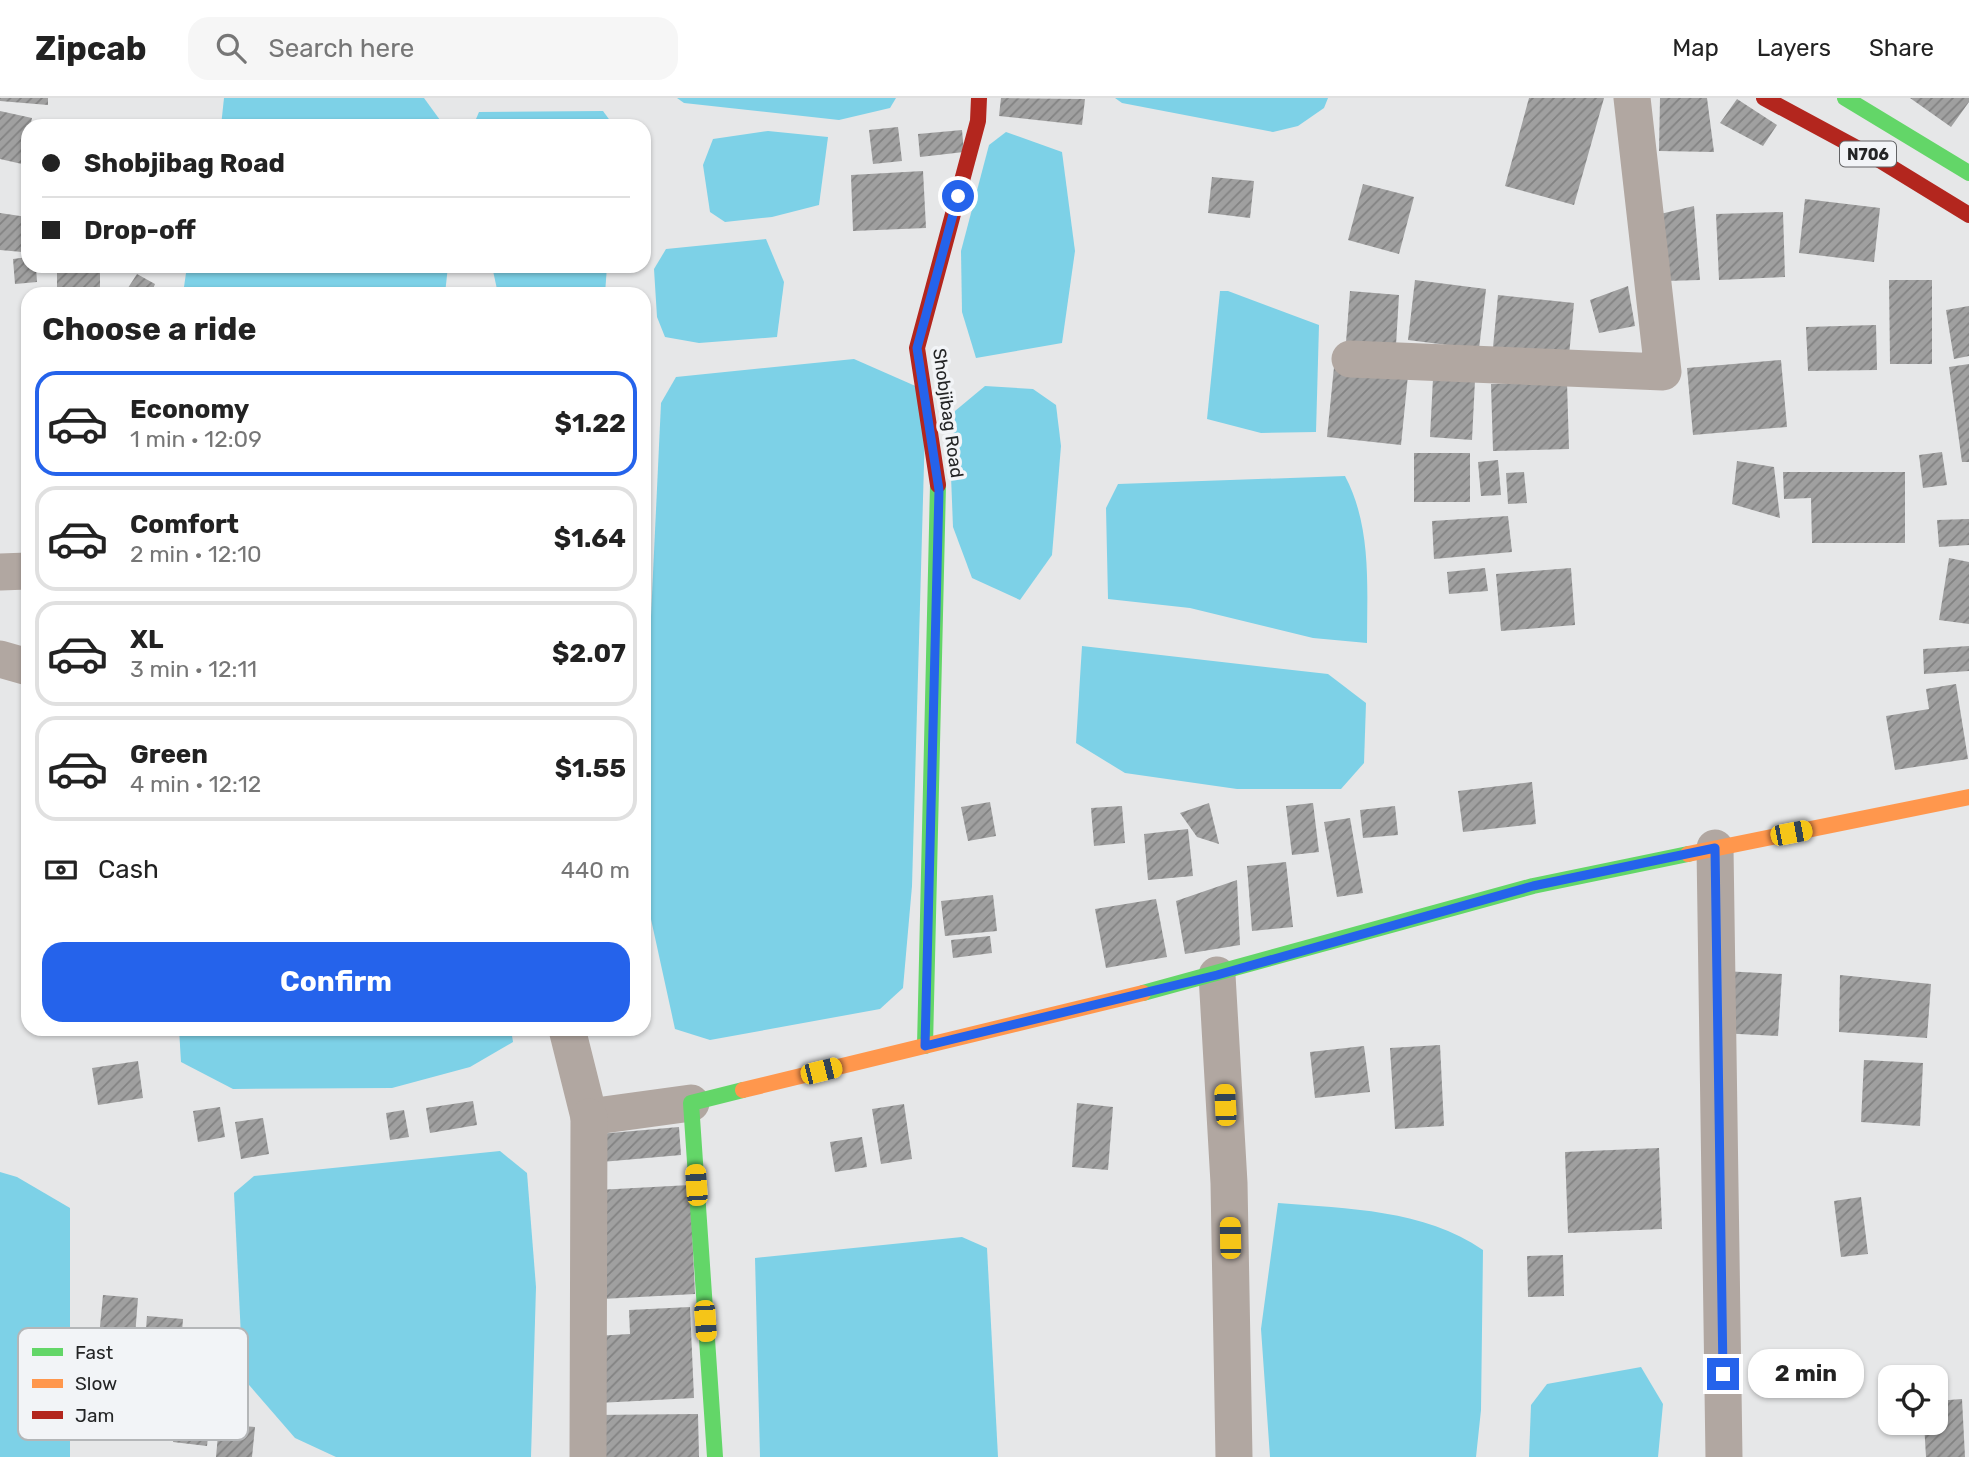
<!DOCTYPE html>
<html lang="en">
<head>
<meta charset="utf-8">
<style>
  body { margin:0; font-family:Rubik,sans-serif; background:#f6f6f6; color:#222; height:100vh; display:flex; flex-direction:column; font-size:26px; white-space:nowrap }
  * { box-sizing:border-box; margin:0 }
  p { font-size:23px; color:#767676 }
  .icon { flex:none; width:38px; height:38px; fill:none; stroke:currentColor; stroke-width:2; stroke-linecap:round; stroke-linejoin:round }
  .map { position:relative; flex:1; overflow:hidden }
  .side { position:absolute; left:21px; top:189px; width:630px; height:749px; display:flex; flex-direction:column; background:#fff; border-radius:21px; box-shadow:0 2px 5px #0004 }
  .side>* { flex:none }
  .top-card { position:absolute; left:21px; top:21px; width:630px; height:154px; border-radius:21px; box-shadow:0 2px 5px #0004; display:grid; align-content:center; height:154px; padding:0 21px; background:#fff }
  .fabs { position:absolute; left:1878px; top:1267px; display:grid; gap:14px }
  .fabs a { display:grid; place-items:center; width:70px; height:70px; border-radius:14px; background:#fff; box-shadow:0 2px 5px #0004; font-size:35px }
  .end { position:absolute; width:32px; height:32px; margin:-16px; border:9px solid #2563eb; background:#fff; box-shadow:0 0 0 4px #fff }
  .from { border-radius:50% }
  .bubble { position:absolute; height:49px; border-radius:21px; background:#fff; box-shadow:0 2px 5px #0004; font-size:23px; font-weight:700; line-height:49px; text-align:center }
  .car { position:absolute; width:21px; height:42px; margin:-21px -10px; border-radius:9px; box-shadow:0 0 5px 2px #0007; background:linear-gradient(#f5c518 24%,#345 0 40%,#f5c518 0 76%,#345 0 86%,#f5c518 0) }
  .top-card b { display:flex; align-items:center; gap:24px; height:66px; font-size:26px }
  .top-card b+b { border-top:2px solid #e0e0e0 }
  .top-card i { width:18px; height:18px; background:#222 }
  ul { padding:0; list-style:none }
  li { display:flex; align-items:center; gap:21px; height:105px; margin:0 14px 10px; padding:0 7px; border:4px solid #e0e0e0; border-radius:21px }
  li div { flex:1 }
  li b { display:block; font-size:26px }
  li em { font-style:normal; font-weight:700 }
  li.on { border-color:#2563eb }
  li>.icon { width:63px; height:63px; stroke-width:1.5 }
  h2 { padding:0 21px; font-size:32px; line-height:84px }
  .pay { display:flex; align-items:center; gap:18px; height:77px; padding:0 21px; font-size:26px }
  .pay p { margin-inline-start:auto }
  .primary-button { display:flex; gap:14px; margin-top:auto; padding:14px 21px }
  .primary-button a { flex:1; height:80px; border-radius:21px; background:#2563eb; color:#fff; font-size:28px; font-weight:700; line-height:80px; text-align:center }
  header { display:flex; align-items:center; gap:42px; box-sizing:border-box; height:98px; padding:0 35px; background:#fff; border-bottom:2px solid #e0e0e0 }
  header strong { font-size:33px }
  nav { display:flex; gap:38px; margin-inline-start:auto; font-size:24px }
  .search { width:490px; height:63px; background:#f6f6f6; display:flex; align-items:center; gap:18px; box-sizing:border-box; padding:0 24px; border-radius:21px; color:#767676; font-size:26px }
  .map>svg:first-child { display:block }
  .water { fill:#7dd1e7 }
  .building { fill:url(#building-hatch) }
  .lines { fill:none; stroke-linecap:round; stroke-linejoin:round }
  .street { stroke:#b1a7a1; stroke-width:37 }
  .fast { stroke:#63d668; stroke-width:16 }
  .slow { stroke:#ff974d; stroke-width:16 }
  .jam { stroke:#b3261e; stroke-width:16 }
  .route { stroke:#2563eb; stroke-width:9 }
  .labels { text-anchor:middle; stroke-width:7; stroke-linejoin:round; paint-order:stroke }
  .shield { fill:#f2f4f7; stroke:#626365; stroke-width:2 }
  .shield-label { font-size:16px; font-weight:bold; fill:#242526 }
  .street-label { font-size:18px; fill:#242526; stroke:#f2f4f7 }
  .key { fill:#f2f4f7; stroke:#b4b6b8; stroke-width:2 }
  .key-label { font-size:19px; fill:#242526 }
</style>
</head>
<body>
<header>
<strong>Zipcab</strong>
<div class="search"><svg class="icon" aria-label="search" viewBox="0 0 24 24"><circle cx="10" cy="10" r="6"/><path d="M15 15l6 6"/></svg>Search here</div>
<nav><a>Map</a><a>Layers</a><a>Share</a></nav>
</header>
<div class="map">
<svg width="1969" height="1359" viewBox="0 0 1969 1359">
  <defs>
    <pattern id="building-hatch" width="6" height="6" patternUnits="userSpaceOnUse" patternTransform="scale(1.75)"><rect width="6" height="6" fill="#a0a0a0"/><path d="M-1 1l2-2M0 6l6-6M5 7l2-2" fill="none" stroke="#828282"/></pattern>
  </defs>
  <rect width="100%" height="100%" fill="#e6e7e8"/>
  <g class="water">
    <polygon points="224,0 424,0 440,22 438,28 221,28"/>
    <polygon points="677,0 896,0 890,10 839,22 684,5"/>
    <polygon points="1115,0 1328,0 1324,10 1298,28 1273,34 1122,5"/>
    <polygon points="603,13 614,28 473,28 479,14"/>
    <polygon points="768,33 828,39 819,107 772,119 725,124 710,114 703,67 713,41"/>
    <polygon points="1006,34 1062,54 1075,153 1062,245 976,260 962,214 961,153 989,47"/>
    <polygon points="766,141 784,184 777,239 699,245 665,239 657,219 654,171 666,151"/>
    <polygon points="187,168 448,168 445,196 183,196"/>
    <polygon points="492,168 607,168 605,196 498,196"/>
    <polygon points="1220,193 1228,193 1319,227 1316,334 1261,335 1207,321"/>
    <polygon points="854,261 920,290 925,331 912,788 903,890 880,911 710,942 675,931 647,803 649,561 661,305 676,279"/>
    <polygon points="985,288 1033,291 1056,307 1061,348 1052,457 1020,502 972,480 953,429 951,378 955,313"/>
    <path d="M1345,378C1372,429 1367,489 1367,545L1313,540L1190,510L1108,501L1106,410L1118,386Z"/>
    <polygon points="1082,548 1328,576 1366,605 1364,665 1341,691 1237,691 1125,675 1076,645"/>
    <polygon points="179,931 511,931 513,944 470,969 392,990 233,991 181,964"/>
    <polygon points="500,1053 527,1075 536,1189 531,1359 336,1359 295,1340 243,1280 234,1095 254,1078"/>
    <polygon points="0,1074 17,1079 70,1110 70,1359 0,1359"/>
    <path d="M1278,1105C1348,1111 1424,1111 1483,1152L1481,1312L1476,1359H1270L1261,1231Z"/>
    <polygon points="962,1139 987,1150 998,1359 760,1359 755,1160"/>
    <polygon points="1641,1269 1663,1306 1658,1359 1529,1359 1531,1307 1547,1286"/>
  </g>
  <g class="building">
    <polygon points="0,0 48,0 48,7 0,3"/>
    <polygon points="1001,0 1085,1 1082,27 999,18"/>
    <polygon points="1529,0 1604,0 1574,107 1505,88"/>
    <polygon points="1660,0 1707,0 1714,54 1659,53"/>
    <polygon points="1910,0 1969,0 1969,4 1951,29"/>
    <polygon points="1737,1 1777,27 1763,48 1720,25"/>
    <polygon points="0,13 32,20 22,66 0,61"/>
    <polygon points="898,29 902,63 873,66 869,32"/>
    <polygon points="962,32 964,54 920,59 918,36"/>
    <polygon points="923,73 926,130 853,133 851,77"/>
    <polygon points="1212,79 1254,83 1250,120 1208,115"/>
    <polygon points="1363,86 1414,99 1399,156 1348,142"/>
    <polygon points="1805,101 1880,110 1874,164 1799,155"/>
    <polygon points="1694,108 1700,182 1665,183 1656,117"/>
    <polygon points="1783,114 1785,179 1719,182 1716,116"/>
    <polygon points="0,115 27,119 22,154 0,152"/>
    <polygon points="28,159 28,168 36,168 37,184 15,186 13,161"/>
    <polygon points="57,168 100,168 100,194 57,193"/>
    <polygon points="137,176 155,186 151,196 124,196"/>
    <polygon points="1415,182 1486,191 1479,251 1408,242"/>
    <polygon points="1889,182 1932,182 1932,266 1890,266"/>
    <polygon points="1628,188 1635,228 1599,235 1590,202"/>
    <polygon points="1350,193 1399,197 1396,247 1346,244"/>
    <polygon points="1498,197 1574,205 1568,268 1492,260"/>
    <polygon points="1969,208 1969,258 1954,261 1946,212"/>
    <polygon points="1876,227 1877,272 1808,273 1806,229"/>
    <polygon points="1781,262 1787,329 1693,337 1687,270"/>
    <polygon points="1969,266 1969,364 1962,364 1949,269"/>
    <polygon points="1334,269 1408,277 1401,347 1327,339"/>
    <polygon points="1433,280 1475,282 1472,342 1430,339"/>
    <polygon points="1567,284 1569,351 1493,353 1491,286"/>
    <polygon points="1942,354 1947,387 1923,390 1919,357"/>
    <rect x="1414" y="355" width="56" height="49"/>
    <polygon points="1498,362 1501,397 1481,398 1478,364"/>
    <polygon points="1737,363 1774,369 1780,420 1732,406"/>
    <polygon points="1524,374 1527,405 1508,406 1506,375"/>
    <polygon points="1783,374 1905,374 1905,445 1812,445 1811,400 1784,401"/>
    <polygon points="1508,418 1512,454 1434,461 1432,423"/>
    <polygon points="1969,421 1969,447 1939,449 1937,422"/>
    <polygon points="1949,460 1969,464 1969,526 1939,522"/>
    <polygon points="1485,470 1488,493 1449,496 1447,474"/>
    <polygon points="1571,470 1575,527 1501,533 1496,476"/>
    <polygon points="1969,548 1969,573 1924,576 1923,551"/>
    <polygon points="1956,586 1968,661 1895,672 1886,618 1929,611 1926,591"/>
    <polygon points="1532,684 1536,726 1463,734 1458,693"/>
    <polygon points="990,704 996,738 968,743 961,709"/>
    <polygon points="1209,705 1219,746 1197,739 1180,715"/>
    <polygon points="1313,705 1319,754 1292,757 1286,708"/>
    <polygon points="1122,708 1125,745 1094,748 1091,710"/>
    <polygon points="1395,708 1398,737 1363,740 1360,712"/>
    <polygon points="1350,720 1363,795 1337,799 1324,724"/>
    <polygon points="1188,731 1193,778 1148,782 1144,736"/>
    <polygon points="1286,764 1293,829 1252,833 1247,768"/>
    <polygon points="1237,782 1240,847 1185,856 1176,803"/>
    <polygon points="993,797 997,833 945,838 941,803"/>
    <polygon points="1156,801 1167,859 1106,870 1095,811"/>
    <polygon points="990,838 992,855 953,860 951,842"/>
    <polygon points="1723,873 1782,876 1778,938 1719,935"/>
    <polygon points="1840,877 1931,886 1927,940 1839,934"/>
    <polygon points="1440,947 1444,1028 1395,1031 1390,950"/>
    <polygon points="1364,948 1370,994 1315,1000 1310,954"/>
    <polygon points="1864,962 1923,965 1920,1028 1861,1024"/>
    <polygon points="138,963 143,1000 98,1007 92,970"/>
    <polygon points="473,1003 477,1027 430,1035 426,1010"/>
    <polygon points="1077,1005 1113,1009 1108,1072 1072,1069"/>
    <polygon points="904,1006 912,1061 881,1066 872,1011"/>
    <polygon points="220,1009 225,1039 198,1044 193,1013"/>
    <polygon points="404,1012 409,1039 390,1042 386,1015"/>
    <polygon points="263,1020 269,1056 241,1061 235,1024"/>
    <polygon points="679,1029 681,1057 590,1065 587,1037"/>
    <polygon points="862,1039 867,1069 835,1074 830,1044"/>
    <polygon points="1659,1050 1662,1131 1568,1135 1565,1054"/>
    <polygon points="690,1087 695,1196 584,1202 579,1093"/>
    <polygon points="1861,1099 1868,1156 1841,1159 1834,1103"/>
    <polygon points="1563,1157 1564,1198 1528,1199 1527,1158"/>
    <polygon points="103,1197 138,1200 133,1263 97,1260"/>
    <polygon points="690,1209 694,1300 598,1305 595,1238 630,1236 629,1212"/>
    <polygon points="147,1218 183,1221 178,1284 142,1281"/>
    <polygon points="1962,1301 1965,1359 1926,1359 1924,1325 1936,1325 1936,1303"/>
    <polygon points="177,1309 211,1313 207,1348 173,1344"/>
    <polygon points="698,1316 699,1359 592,1359 592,1317"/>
    <polygon points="219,1326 255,1329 252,1359 216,1359"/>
  </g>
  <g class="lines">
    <g class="street">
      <polyline points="1350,261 1663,274 1632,0"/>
      <polyline points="0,474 28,473"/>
      <polyline points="0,561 28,569"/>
      <polyline points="1715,750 1724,1359"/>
      <polyline points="1217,877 1229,1085 1234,1359"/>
      <polyline points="567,931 589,1019 691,1005"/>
      <polyline points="588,1359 589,1019"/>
    </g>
    <g class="fast">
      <polyline points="1845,0 1969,75"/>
      <polyline points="1143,895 1533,788 1688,756"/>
      <polyline points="925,948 938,387"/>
      <polyline points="715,1359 691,1005 743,992"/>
    </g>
    <g class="slow">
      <polyline points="1688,756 1969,699"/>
      <polyline points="743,992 1143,895"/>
    </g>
    <g class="jam">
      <polyline points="1764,0 1881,63 1969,117"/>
      <polyline points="938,387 917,250 978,23 979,0"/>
    </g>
  </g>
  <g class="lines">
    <polyline class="route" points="958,98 917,250 939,392 925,948 1217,877 1533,788 1715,750 1723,1276"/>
  </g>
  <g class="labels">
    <rect class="shield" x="1840" y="43.5" width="56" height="25" rx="5"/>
    <g class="shield-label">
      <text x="1868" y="62">N706</text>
    </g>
    <g class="street-label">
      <text transform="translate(948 315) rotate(82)" y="6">Shobjibag Road</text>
    </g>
  </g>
  <rect x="18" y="1230" width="230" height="112" rx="10" class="key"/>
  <rect x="32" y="1250" width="31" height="8" fill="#63d668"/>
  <rect x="32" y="1281" width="31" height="9" fill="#ff974d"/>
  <rect x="32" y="1313" width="31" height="8" fill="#b3261e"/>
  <g class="key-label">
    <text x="75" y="1261">Fast</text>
    <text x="75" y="1292">Slow</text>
    <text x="75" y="1324">Jam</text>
  </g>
</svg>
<div class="fabs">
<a><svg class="icon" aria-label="locate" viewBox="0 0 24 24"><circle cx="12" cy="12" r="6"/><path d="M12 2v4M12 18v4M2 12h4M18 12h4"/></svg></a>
</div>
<i class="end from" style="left:958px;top:98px"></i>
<i class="end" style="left:1723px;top:1276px"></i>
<div class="bubble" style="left:1748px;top:1251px;width:116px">2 min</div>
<i class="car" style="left:1791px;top:735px;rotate:79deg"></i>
<i class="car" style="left:821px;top:973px;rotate:76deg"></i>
<i class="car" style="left:1225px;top:1007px;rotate:357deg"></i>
<i class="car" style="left:696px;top:1087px;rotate:356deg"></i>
<i class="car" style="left:1230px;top:1140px;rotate:359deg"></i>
<i class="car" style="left:705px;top:1223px;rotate:176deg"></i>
<div class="top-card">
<b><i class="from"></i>Shobjibag Road</b>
<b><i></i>Drop-off</b>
</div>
<section class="side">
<h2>Choose a ride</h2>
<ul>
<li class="on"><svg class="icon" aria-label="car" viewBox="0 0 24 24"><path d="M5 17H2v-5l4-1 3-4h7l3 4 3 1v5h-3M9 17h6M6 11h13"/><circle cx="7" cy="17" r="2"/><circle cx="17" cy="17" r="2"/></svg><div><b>Economy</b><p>1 min · 12:09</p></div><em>$1.22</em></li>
<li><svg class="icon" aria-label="car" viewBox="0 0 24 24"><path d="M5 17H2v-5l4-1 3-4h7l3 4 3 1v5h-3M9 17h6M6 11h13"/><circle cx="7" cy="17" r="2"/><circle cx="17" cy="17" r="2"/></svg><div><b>Comfort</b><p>2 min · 12:10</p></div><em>$1.64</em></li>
<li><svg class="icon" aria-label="car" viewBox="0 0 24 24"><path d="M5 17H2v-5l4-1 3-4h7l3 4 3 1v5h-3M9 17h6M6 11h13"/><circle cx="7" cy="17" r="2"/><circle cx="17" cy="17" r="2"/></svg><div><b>XL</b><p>3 min · 12:11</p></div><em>$2.07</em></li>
<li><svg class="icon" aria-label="car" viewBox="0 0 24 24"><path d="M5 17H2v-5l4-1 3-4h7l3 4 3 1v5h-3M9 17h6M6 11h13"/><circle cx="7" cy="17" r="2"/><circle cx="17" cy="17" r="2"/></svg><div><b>Green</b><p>4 min · 12:12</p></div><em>$1.55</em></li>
</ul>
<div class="pay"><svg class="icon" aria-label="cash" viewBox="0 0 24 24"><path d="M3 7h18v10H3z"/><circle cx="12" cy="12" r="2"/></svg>Cash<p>440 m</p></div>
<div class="primary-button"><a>Confirm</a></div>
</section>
</div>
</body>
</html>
